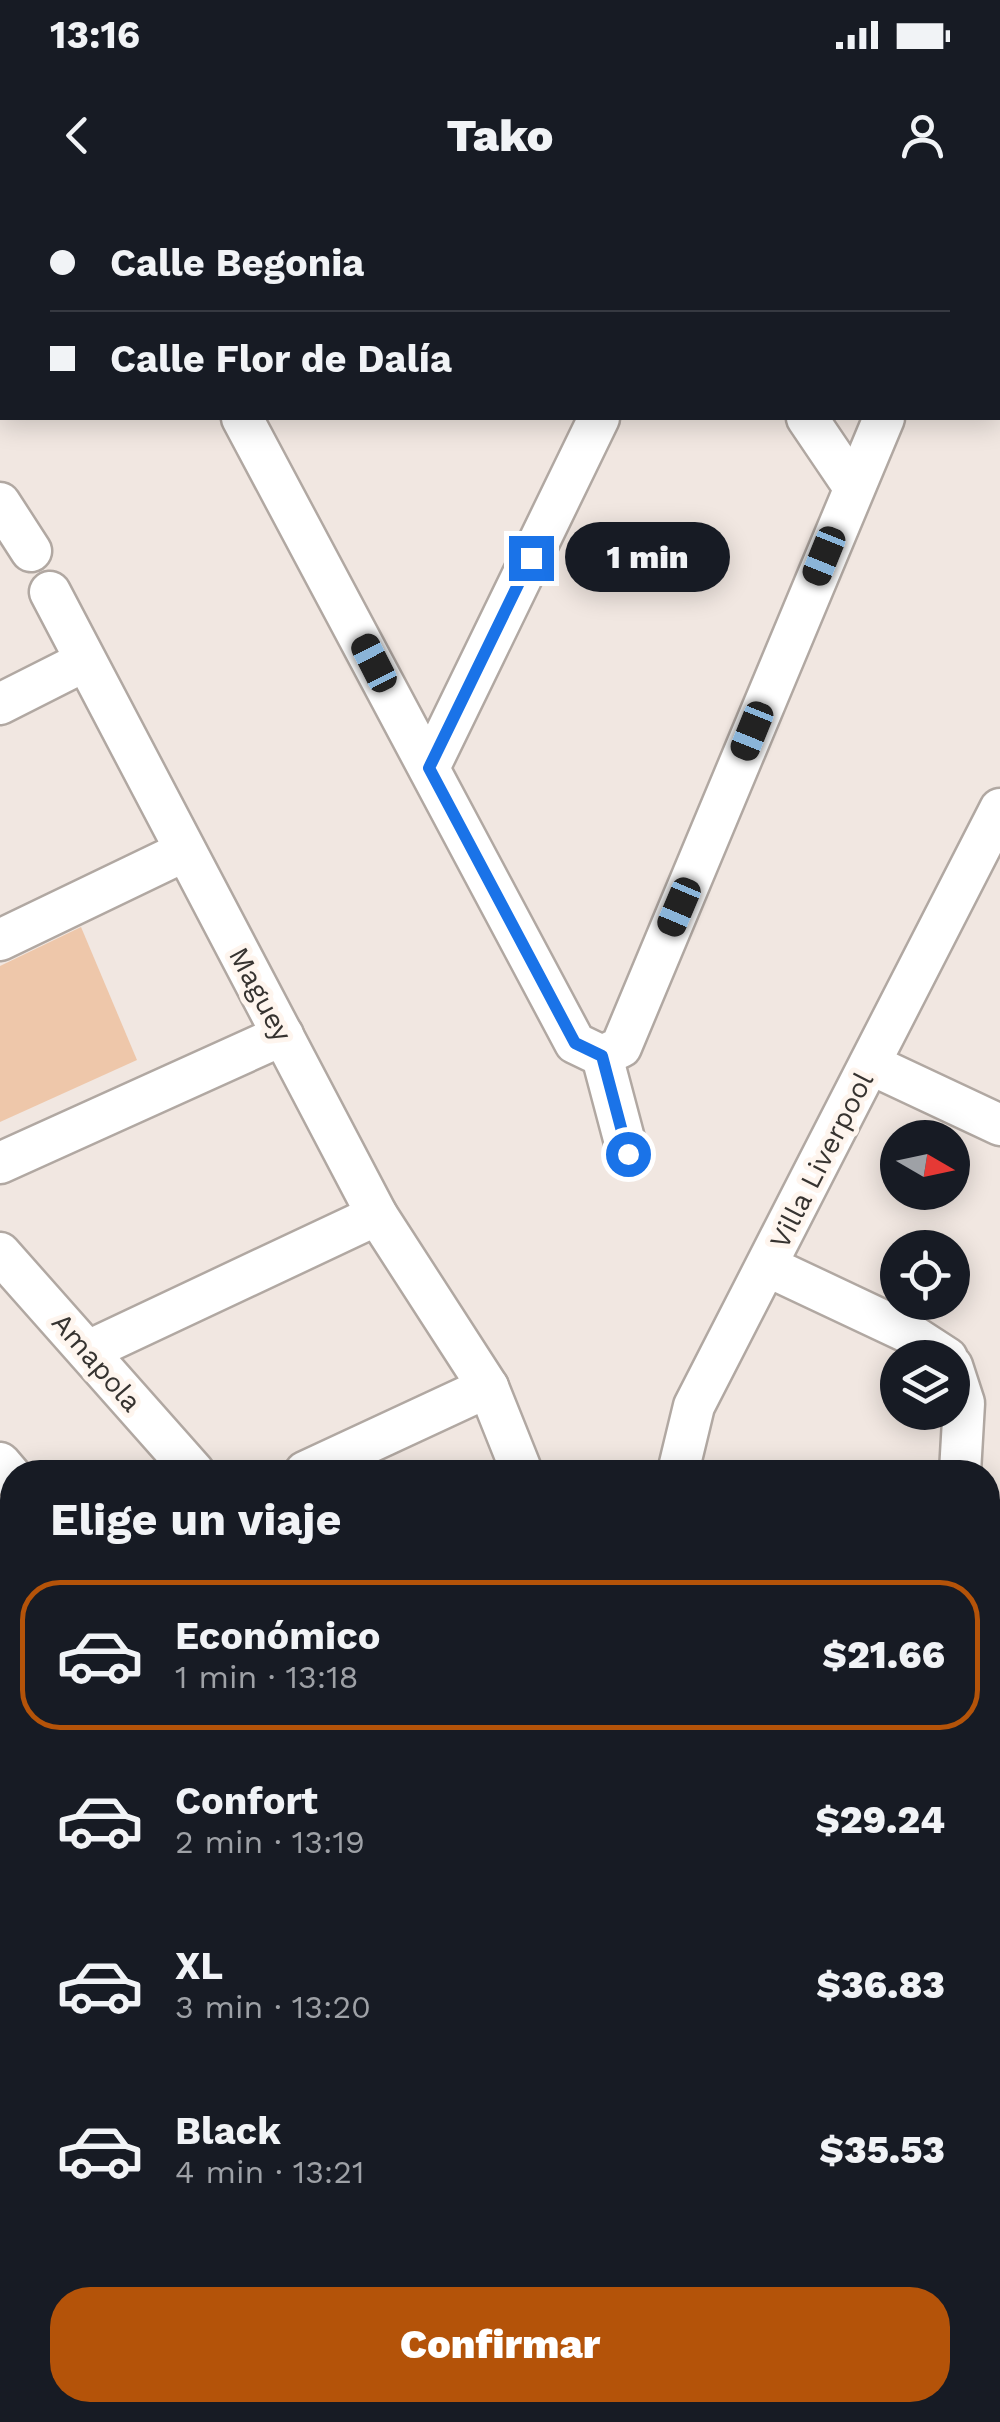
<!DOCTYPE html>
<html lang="es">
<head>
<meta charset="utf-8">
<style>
  body { margin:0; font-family:"Work Sans",sans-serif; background:#242831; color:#f1f3f6; height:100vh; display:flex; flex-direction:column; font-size:38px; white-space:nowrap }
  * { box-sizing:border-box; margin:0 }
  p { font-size:32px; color:#9ea1a6 }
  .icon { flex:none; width:55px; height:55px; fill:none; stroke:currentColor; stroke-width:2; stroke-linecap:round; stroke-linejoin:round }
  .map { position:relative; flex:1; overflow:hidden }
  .drawer { position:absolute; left:0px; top:1260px; width:1000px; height:962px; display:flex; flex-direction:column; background:#171b24; border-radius:40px 40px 0 0; box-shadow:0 5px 25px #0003 }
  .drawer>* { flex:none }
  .banner { position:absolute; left:0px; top:0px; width:1000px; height:220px; box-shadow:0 5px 25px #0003; display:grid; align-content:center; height:220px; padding:0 50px; background:#171b24 }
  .needle { width:65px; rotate:99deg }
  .tools { position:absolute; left:880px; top:920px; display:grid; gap:20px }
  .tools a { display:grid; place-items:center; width:90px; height:90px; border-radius:50%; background:#171b24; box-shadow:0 5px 25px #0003; font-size:50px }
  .end { position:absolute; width:45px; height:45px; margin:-22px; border:12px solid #1a73e8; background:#fff; box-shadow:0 0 0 5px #fff }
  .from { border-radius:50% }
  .bubble { position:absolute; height:70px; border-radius:35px; background:#171b24; box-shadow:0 5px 25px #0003; font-size:32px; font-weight:800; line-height:70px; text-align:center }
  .car { position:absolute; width:30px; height:60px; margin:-30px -15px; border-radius:12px; box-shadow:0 0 8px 2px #0007; background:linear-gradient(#222 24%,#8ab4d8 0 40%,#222 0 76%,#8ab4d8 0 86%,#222 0) }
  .banner b { display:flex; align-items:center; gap:35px; height:95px; font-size:38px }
  .banner b+b { border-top:2px solid #363941 }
  .banner i { width:25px; height:25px; background:#f1f3f6 }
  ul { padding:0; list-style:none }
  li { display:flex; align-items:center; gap:30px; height:150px; margin:0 20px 15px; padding:0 30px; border:5px solid transparent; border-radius:40px }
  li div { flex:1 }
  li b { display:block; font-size:38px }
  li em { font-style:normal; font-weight:800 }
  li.current { border-color:#b45309 }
  li>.icon { width:90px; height:90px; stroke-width:1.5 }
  h2 { padding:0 50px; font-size:45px; line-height:120px }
  .primary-button { display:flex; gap:20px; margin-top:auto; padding:20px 50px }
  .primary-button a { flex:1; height:115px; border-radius:40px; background:#b45309; color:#fff; font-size:40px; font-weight:800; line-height:115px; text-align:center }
  .status { display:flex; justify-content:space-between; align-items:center; height:70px; padding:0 50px; background:#171b24; direction:ltr }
  .status svg { height:28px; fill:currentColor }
  header { display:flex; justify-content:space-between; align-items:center; height:130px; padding:0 50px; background:#171b24; font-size:45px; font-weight:800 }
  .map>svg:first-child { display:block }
  .green { fill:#eec7aa }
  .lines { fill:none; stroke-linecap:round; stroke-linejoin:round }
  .minor-casing { stroke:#b1a8a2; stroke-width:45 }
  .minor { stroke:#fff; stroke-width:40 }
  .route { stroke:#1a73e8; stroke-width:12 }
  .labels { text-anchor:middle; stroke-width:10; stroke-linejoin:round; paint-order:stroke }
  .street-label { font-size:28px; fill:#363330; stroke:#fef5ee }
</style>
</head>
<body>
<div class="status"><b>13:16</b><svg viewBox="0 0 49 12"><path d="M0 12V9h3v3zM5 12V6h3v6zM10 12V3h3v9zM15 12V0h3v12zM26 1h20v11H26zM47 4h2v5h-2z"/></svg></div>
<header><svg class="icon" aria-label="back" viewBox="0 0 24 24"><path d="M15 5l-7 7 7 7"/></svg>Tako<svg class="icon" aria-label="person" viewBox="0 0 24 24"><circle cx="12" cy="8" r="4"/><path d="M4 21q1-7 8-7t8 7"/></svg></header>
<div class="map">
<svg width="1000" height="2222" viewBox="0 0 1000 2222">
  <rect width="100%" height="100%" fill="#f1e7e1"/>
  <g class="green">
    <polygon points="81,727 137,860 0,922 0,766"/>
    <polygon points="12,1535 12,2210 709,2210 714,2222 0,2222 0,1542"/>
  </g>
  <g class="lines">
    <g class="minor-casing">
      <g id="minor">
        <polyline points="105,0 107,2"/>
        <polyline points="364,0 366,2"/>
        <polyline points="660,0 662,2"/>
        <polyline points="980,0 981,2"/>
        <polyline points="998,29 1000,33"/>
        <polyline points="242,218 575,843 602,856 628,954"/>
        <polyline points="807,218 853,286"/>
        <polyline points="0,303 31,351"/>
        <polyline points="50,392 377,1015 488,1187 522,1272"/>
        <polyline points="0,504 85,461"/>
        <polyline points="429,568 599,218"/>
        <polyline points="0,740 185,651"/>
        <polyline points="602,856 621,847 884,218"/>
        <polyline points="870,864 1000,925"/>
        <polyline points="0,963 283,835"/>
        <polyline points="0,1053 194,1272"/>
        <polyline points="767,1066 907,1132 947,1158"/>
        <polyline points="88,1151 377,1015"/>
        <polyline points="952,1166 964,1203 960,1272"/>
        <polyline points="0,1263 12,1277"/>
        <polyline points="305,1272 488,1187"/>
        <polyline points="678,1272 694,1206 1000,609"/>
        <polyline points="988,1393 1000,1389"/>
        <polyline points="0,1417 12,1406"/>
        <polyline points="988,1649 1000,1645"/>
        <polyline points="988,1767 1000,1760"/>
        <polyline points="988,2066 1000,2058"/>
        <polyline points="988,2125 1000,2141"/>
        <polyline points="873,2210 884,2222"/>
      </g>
    </g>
    <use href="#minor" class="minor"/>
  </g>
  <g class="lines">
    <polyline class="route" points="531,358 429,568 575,843 602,856 628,954"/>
  </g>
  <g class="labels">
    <g class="street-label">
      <text transform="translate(261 794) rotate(62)" y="10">Maguey</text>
      <text transform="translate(821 960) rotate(-63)" y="10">Villa Liverpool</text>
      <text transform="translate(97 1162) rotate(49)" y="10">Amapola</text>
    </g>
  </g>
</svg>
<div class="tools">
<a><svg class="needle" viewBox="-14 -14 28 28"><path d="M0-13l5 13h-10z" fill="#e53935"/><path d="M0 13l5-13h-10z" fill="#9ea1a6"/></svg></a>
<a><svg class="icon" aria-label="locate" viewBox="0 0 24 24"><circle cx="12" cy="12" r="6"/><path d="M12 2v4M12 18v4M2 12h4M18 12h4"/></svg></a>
<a><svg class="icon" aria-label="layers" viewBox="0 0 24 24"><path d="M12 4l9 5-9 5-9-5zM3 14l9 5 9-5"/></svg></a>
</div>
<i class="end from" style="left:628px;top:954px"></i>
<i class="end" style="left:531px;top:358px"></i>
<div class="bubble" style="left:565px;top:322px;width:165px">1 min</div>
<i class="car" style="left:824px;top:356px;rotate:202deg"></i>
<i class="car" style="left:374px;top:463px;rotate:333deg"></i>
<i class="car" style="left:752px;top:531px;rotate:202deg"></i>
<i class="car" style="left:679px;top:707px;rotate:203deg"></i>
<div class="banner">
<b><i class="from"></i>Calle Begonia</b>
<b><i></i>Calle Flor de Dalía</b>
</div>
<section class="drawer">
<h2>Elige un viaje</h2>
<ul>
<li class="current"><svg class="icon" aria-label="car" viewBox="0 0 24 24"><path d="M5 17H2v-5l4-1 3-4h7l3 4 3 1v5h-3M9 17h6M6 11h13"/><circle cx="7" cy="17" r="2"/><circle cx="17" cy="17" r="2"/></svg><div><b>Económico</b><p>1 min · 13:18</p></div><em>$21.66</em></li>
<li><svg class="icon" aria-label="car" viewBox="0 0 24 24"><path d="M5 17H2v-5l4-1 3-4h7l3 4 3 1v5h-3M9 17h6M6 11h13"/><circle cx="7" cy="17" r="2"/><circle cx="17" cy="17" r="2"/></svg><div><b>Confort</b><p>2 min · 13:19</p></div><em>$29.24</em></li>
<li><svg class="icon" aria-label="car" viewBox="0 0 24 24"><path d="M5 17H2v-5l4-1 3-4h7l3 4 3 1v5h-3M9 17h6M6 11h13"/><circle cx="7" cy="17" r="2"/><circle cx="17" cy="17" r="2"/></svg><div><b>XL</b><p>3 min · 13:20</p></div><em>$36.83</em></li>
<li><svg class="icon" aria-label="car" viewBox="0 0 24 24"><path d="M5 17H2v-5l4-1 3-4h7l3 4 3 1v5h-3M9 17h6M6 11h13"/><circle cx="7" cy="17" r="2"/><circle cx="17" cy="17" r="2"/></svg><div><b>Black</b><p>4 min · 13:21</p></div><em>$35.53</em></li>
</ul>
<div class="primary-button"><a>Confirmar</a></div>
</section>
</div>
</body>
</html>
